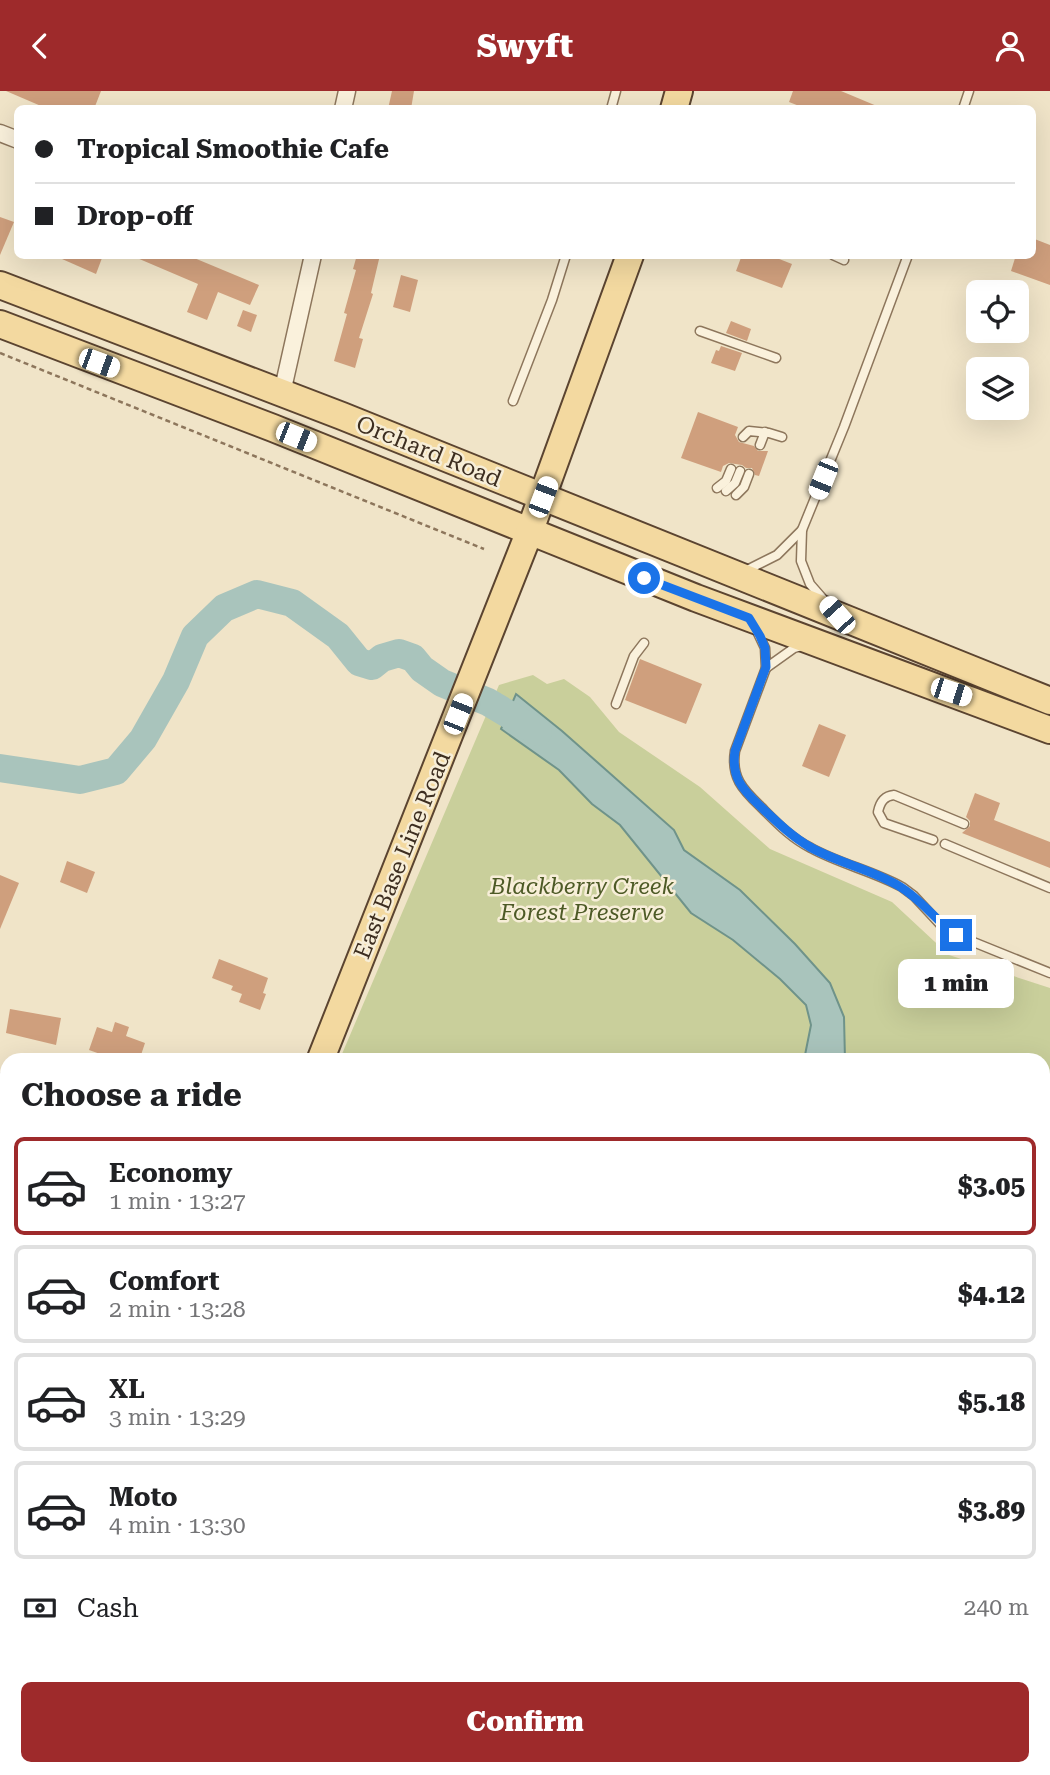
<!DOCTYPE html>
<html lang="en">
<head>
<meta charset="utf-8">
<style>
  body { margin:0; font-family:"Roboto Serif",serif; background:#f2f2f2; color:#202124; height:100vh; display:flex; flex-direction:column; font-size:26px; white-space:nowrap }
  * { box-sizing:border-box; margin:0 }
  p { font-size:23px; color:#757577 }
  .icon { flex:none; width:38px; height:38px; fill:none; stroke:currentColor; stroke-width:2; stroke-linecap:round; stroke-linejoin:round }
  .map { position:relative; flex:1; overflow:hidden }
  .side { position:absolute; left:0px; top:962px; width:1050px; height:723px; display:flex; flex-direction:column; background:#fff; border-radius:21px 21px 0 0; box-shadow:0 7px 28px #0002 }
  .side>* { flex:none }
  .banner { position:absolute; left:14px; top:14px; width:1022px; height:154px; border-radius:10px; box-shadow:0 7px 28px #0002; display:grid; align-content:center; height:154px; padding:0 21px; background:#fff }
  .tools { position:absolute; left:966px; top:189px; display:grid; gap:14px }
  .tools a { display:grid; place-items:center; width:63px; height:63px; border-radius:10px; background:#fff; box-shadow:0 7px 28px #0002; font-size:35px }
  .end { position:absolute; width:32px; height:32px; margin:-16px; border:9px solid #1a73e8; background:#fff; box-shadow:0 0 0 4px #fff }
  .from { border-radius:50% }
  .bubble { position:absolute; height:49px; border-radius:10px; background:#fff; box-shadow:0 7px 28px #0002; font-size:23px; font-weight:800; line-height:49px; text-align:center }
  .car { position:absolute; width:21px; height:42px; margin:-21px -10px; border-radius:9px; box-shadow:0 0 5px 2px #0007; background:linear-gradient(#fff 24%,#345 0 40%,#fff 0 76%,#345 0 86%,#fff 0) }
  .banner b { display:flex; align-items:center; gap:24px; height:66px; font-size:26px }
  .banner b+b { border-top:2px solid #e0e0e0 }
  .banner i { width:18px; height:18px; background:#202124 }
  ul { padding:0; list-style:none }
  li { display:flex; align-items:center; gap:21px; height:98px; margin:0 14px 10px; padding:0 7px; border:4px solid #e0e0e0; border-radius:10px }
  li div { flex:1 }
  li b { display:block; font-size:26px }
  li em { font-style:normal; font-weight:800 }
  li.selected { border-color:#9e2a2b }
  li>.icon { width:63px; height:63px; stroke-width:1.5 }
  h2 { padding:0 21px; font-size:32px; line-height:84px }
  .pay { display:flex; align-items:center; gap:18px; height:77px; padding:0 21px; font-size:26px }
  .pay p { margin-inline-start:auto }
  .button { display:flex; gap:14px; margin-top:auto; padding:14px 21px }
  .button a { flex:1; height:80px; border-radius:10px; background:#9e2a2b; color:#fff; font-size:28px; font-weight:800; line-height:80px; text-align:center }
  header { display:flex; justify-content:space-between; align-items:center; height:91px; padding:0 21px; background:#9e2a2b; color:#fff; font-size:32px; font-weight:800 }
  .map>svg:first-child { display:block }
  .farmland { fill:#e6deb5 }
  .green { fill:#c9cf9b }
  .water { fill:#a9c4bc; stroke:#6f938a; stroke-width:2 }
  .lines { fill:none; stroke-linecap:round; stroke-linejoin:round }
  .river { stroke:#a9c4bc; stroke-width:28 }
  .building { fill:#cf9f7d }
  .service-casing { stroke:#8d765c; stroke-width:11 }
  .minor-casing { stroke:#8d765c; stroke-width:19 }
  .primary-casing { stroke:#5b4430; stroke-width:30 }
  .path { stroke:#8d765c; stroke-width:2.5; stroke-dasharray:5 3.5; stroke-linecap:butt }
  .service { stroke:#faf1dc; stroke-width:8 }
  .minor { stroke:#faf1dc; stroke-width:16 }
  .primary { stroke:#f3d9a0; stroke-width:26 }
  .route { stroke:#1a73e8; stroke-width:9 }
  .labels { text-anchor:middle; stroke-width:5; stroke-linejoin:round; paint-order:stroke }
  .street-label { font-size:23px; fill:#3d2e20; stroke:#f7eed8 }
  .park-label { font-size:23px; font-style:italic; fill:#4d5a26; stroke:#f7eed8 }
</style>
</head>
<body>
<header><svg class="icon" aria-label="back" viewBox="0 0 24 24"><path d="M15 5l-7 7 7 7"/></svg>Swyft<svg class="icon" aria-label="person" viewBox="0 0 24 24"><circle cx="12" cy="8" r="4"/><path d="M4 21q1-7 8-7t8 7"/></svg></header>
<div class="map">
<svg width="1050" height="1684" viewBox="0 0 1050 1684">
  <rect width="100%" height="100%" fill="#f0e4c8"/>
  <polygon class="farmland" points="0,1453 7,1455 7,1604 0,1623"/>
  <polygon class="green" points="533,584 547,593 564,588 590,606 619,641 700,696 770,758 892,811 949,864 1050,897 1050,1684 596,1684 598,1678 1043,1678 1043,970 339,970 499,594"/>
  <g class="water">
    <polygon points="516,603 562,640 674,739 684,759 740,799 795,853 830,892 844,926 845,969 804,969 811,934 806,914 780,888 733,849 691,822 620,734 592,713 559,679 501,638"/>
    <polygon points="835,1678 897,1678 926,1684 955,1678 1038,1678 1040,1684 836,1684"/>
  </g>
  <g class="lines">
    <polyline class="river" points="0,677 80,689 116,680 143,648 176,590 195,545 224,517 257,503 292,512 338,545 359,571 372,575 382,567 399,562 413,567 422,578 442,592 488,611 538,641"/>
  </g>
  <g class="building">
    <polygon points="6,0 101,0 94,18 48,18"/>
    <polygon points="392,0 414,0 411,18 388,18"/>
    <polygon points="793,0 841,0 884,18 807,18 789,11"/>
    <polygon points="0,126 14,131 0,164"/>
    <polygon points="1032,147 1050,154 1050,194 1011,180 1016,164 1032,164"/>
    <polygon points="53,164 95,164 102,167 96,183"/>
    <polygon points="130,164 187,164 259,194 250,214 218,201 207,229 187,221 198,193"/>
    <polygon points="357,164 380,164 371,202 373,203 359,247 363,248 355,277 334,270 347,223 344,222 356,179 353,178"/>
    <polygon points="742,164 769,164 792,173 782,197 736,180"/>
    <polygon points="401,184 418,189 410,221 393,216"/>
    <polygon points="243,219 257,224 251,241 237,235"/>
    <polygon points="731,230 751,238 747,250 726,242"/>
    <polygon points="721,255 742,262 735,280 711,272 716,259 719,260"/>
    <polygon points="698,321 738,336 735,344 739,351 754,355 758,360 768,360 759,385 755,384 752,377 746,377 742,374 729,372 723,375 721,381 681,367"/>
    <polygon points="640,568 702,593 686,633 625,609"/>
    <polygon points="819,633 846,644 829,686 802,675"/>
    <polygon points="975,702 1000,712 994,729 1050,751 1050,777 962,742 970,735 970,730 966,726"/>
    <polygon points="67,770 95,781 87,802 60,791"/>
    <polygon points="0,784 19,792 0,838"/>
    <polygon points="219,868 268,887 263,902 266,903 260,919 239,911 242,903 231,899 233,895 212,887"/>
    <polygon points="10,918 61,927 56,954 6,942"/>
    <polygon points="115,931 129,936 126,945 145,952 139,970 120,970 89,959 97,936 112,941"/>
  </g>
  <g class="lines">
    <g class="service-casing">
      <g id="service">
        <polyline points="611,18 616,0"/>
        <polyline points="963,18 969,0"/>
        <polyline points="833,164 844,169"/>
        <polyline points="700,240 776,267"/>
        <polyline points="513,310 552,209 566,164"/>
        <polyline points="743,346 749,340 769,342 782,346"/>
        <polyline points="760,354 765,341"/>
        <polyline points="717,397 726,390 731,378"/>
        <polyline points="726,400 735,392 740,380"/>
        <polyline points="736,404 744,396 749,383"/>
        <polyline points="745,480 777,464 802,439"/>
        <polyline points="824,509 810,493 801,470 802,439 844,336 908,164"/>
        <path d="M755,536L765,557L766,577L735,660C731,686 742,698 761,716C776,731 791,747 811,757C840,773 873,780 902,796L914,805L940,833L956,844L1050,882"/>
        <polyline points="766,577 794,557 802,555"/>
        <polyline points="616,613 634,565 644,552"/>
        <path d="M933,749L884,732L878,721C880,711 884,705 894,704L964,733"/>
        <polyline points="945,753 1050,797"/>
      </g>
    </g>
    <g class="minor-casing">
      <g id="minor">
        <polyline points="343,18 347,0"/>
        <polyline points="0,42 18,49"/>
        <polyline points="282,302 313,164"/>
        <polyline points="0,991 7,992"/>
        <polyline points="240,1684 242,1678"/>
        <polyline points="473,1684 475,1678"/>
      </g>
    </g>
    <g class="primary-casing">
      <g id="primary">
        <polyline points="674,18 679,0"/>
        <polyline points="0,194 342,325 1050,610"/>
        <polyline points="0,233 273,337 696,507 1050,639"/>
        <polyline points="320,970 529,442 630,164"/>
        <polyline points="44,1684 47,1678"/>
      </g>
    </g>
    <g class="path">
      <polyline points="0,262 484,458"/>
      <polyline points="1043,1338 1050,1337"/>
      <polyline points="703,1678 704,1684"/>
      <polyline points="282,1684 284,1678"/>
      <polyline points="433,1684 435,1678"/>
    </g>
    <use href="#service" class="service"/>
    <use href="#minor" class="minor"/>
    <use href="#primary" class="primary"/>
  </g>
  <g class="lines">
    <path class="route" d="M644,487L749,527L760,545L765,557L766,576L735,660C731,686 742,698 760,715C776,730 791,745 810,756C838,772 871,778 899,795C921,808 936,830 956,844"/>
  </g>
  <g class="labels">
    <g class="street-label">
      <text transform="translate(429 360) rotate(22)" y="8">Orchard Road</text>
      <text transform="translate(402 764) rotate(-68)" y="8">East Base Line Road</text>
    </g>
    <g class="park-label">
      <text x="582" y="803">Blackberry Creek<tspan x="582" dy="26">Forest Preserve</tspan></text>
    </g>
  </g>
</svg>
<div class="tools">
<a><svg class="icon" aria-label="locate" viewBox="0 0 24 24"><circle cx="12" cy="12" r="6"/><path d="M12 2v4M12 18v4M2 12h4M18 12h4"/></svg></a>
<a><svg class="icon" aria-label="layers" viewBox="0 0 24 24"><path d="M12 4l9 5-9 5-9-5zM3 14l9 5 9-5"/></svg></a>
</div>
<i class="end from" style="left:644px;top:487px"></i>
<i class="end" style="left:956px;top:844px"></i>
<div class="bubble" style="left:898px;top:868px;width:116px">1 min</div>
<i class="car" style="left:99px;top:272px;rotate:110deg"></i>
<i class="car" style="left:296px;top:346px;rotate:112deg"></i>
<i class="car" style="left:823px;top:388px;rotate:202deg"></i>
<i class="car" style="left:543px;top:406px;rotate:21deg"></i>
<i class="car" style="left:837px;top:524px;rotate:318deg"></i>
<i class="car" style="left:951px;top:601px;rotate:108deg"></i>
<i class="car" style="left:458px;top:623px;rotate:22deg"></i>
<div class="banner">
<b><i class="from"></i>Tropical Smoothie Cafe</b>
<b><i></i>Drop-off</b>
</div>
<section class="side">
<h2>Choose a ride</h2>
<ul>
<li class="selected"><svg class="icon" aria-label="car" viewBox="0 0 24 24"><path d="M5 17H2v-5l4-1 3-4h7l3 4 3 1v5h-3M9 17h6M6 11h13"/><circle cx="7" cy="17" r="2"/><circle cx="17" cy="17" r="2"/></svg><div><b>Economy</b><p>1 min · 13:27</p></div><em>$3.05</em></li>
<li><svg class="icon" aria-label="car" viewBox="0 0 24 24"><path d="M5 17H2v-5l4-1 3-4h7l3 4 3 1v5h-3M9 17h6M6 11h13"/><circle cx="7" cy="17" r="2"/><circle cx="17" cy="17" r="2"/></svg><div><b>Comfort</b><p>2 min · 13:28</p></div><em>$4.12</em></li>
<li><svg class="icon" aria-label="car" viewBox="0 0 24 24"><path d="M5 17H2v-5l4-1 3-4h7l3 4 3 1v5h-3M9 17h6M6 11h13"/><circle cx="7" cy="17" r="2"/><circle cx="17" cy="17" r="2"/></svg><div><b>XL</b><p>3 min · 13:29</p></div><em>$5.18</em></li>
<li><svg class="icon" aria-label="car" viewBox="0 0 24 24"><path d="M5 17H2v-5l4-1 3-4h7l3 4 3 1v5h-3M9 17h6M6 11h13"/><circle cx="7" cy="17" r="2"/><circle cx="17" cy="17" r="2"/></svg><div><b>Moto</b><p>4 min · 13:30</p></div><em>$3.89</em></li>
</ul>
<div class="pay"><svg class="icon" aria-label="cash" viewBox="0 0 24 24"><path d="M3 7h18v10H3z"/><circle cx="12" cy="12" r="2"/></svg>Cash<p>240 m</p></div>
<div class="button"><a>Confirm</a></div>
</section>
</div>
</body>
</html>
